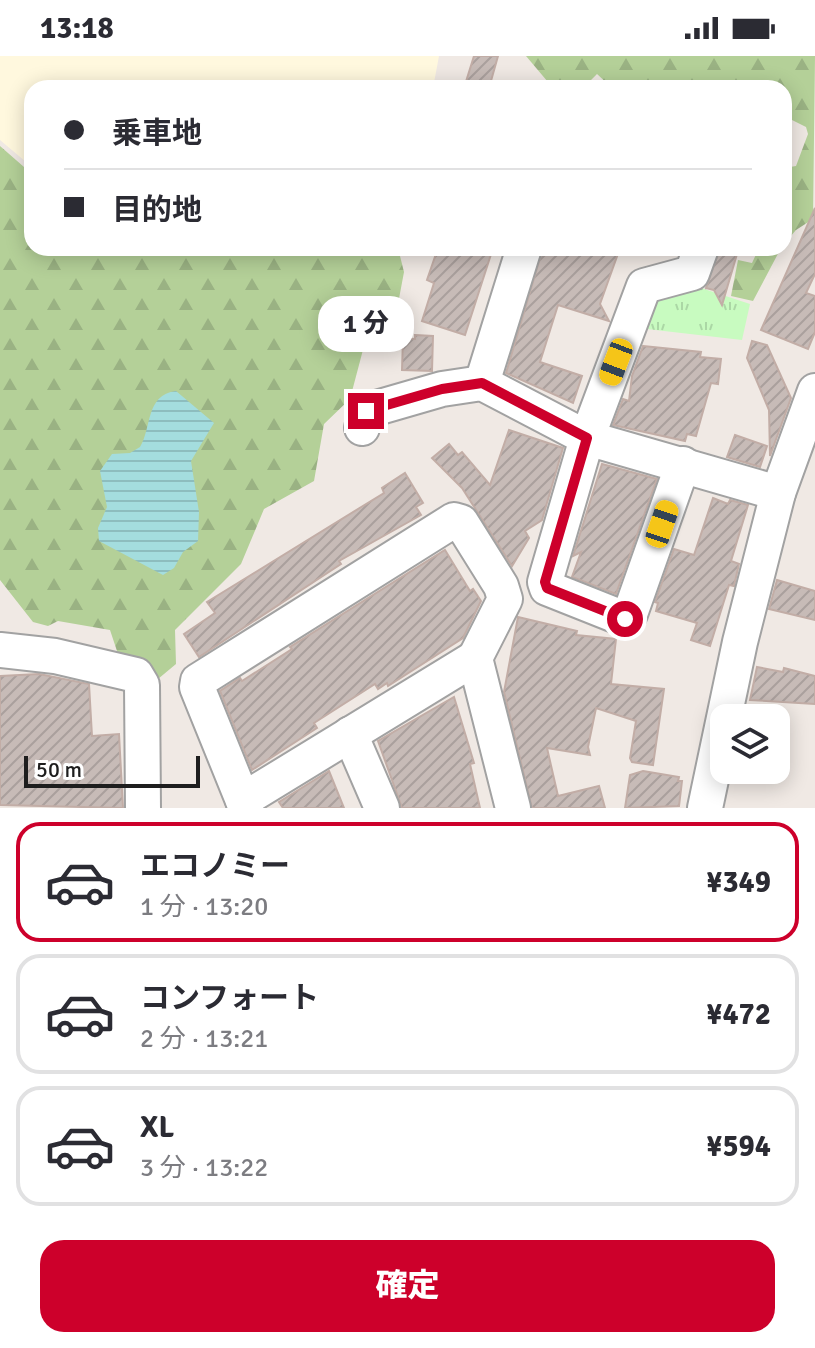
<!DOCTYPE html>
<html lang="ja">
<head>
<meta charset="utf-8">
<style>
  body { margin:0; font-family:Signika,"Noto Sans JP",sans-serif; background:#f7f7f7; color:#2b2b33; height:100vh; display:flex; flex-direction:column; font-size:30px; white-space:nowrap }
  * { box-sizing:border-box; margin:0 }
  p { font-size:26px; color:#7c7c81 }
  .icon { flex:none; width:44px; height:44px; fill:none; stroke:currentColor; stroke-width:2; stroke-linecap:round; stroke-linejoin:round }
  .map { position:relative; height:752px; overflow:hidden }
  .details { display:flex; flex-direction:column; background:#fff; flex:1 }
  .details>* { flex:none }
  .hud { position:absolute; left:24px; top:24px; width:768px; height:176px; border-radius:24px; box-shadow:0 4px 20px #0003; display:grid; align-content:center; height:176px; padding:0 40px; background:#fff }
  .controls { position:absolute; left:710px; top:648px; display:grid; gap:16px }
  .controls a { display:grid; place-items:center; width:80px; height:80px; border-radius:16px; background:#fff; box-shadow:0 4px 20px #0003; font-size:40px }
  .scale { position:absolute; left:24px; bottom:20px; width:176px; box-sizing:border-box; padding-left:8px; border:4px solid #1e1e1e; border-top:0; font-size:22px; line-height:28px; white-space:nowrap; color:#1e1e1e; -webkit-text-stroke:6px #fff; paint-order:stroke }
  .end { position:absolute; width:36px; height:36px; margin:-18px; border:10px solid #cd002b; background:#fff; box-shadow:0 0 0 4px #fff }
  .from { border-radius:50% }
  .bubble { position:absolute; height:56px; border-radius:24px; background:#fff; box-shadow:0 4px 20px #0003; font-size:26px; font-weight:800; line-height:56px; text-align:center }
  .car { position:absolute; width:24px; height:48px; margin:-24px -12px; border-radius:10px; box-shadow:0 0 6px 2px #0007; background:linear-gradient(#f5c518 24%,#345 0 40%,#f5c518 0 76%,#345 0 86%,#f5c518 0) }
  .hud b { display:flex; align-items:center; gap:28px; height:76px; font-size:30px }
  .hud b+b { border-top:2px solid #e1e1e2 }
  .hud i { width:20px; height:20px; background:#2b2b33 }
  ul { padding:14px 0 0; list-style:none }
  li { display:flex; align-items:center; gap:24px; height:120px; margin:0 16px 12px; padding:0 24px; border:4px solid #e1e1e2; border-radius:24px }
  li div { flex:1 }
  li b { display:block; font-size:30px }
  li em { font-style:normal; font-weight:800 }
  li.current { border-color:#cd002b }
  li>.icon { width:72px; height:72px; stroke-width:1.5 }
  .action { display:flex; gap:16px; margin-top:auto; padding:16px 40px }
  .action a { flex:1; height:92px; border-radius:24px; background:#cd002b; color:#fff; font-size:32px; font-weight:800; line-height:92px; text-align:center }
  .status { display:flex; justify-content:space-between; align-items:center; height:56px; padding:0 40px; background:#fff; direction:ltr }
  .status svg { height:22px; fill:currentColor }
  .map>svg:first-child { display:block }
  .education { fill:#fff8de }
  .forest { fill:url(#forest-firs) }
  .park { fill:url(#park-tufts) }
  .water { fill:url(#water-rules) }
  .building { fill:url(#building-hatch); stroke:#c2ada6; stroke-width:2 }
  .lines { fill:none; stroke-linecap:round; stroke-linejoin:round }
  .minor-casing { stroke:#a2a2a2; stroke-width:38 }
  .minor { stroke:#fff; stroke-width:34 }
  .route { stroke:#cd002b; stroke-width:10 }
</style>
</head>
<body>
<div class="status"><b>13:18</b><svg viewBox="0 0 49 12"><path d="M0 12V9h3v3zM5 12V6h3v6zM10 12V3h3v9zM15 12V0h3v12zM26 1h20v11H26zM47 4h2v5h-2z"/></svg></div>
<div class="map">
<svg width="815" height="752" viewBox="0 0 815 752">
  <defs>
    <pattern id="forest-firs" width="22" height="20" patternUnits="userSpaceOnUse" patternTransform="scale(2)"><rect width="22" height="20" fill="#b4d098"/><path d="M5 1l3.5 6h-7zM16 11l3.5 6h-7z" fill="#9ab283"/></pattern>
    <pattern id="park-tufts" width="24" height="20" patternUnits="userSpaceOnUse" patternTransform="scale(2)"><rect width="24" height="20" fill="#c8fbc0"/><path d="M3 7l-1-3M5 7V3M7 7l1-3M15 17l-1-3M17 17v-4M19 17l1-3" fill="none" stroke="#abd7a5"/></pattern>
    <pattern id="water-rules" width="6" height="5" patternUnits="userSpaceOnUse" patternTransform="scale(2)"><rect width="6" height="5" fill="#a4ddde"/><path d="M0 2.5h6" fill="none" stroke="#8dbdbe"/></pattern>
    <pattern id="building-hatch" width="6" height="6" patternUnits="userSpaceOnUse" patternTransform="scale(2)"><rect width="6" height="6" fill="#c7bbb7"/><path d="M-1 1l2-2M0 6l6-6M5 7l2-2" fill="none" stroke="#aaa09d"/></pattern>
  </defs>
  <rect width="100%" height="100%" fill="#f0e9e4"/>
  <polygon class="education" points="0,0 439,0 433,32 32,32 32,111 0,84"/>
  <g class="forest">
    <polygon points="526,0 815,0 813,163 796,174 784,188 784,112 796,110 808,78 806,71 784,60 784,32 612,32 597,18 583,32 553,32"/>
    <polygon points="0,90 32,118 32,192 398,192 404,216 398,248 388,272 364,290 350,343 324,368 314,425 264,453 241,508 175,574 176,608 152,628 118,598 110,574 58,565 48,570 33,566 0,524"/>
    <polygon points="759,192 781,192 753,245 731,240 738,204 752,207"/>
  </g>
  <polygon class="park" points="692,229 750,248 742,284 638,272 646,248"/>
  <path class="water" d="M176,335L214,367L191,405L199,456L198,485L183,496L174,512L163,519L99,485L98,472L107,451L100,415L112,398L130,397L140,391C152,372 145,339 176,335Z"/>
  <g class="building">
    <polygon points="474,0 498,0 489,32 464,32"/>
    <polygon points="815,152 815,218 806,237 815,240 815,276 808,293 761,274"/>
    <polygon points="438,192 493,192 465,279 422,265 434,227 427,224"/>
    <polygon points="543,192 620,192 600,248 609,265 558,249 540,306 582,320 573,347 506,317"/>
    <polygon points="720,192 737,198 722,249 714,234 706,232"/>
    <polygon points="415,279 433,280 432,315 402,314 403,282 415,283"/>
    <polygon points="752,285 767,289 791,342 770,400 769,354 747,302"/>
    <polygon points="643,290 701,296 700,301 721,303 718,328 711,327 696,380 687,378 685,385 613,369 623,343 629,345 632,320"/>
    <polygon points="509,374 563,392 542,464 525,475 529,482 512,510 462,432 432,402 449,388 458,399 462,396 490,429"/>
    <polygon points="735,379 767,390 760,411 727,401"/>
    <polygon points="602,408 657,423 616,538 572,521 581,496 573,500"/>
    <polygon points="405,417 423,447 416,451 421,459 339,505 341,508 199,601 184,578 215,557 207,546 384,437 382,432"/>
    <polygon points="713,442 728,448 730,444 748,449 731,505 739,508 734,530 729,529 710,590 691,584 697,567 656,555 658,547 655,546 674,493 694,499"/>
    <polygon points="445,494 470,535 473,533 481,545 463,582 388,630 387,627 378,633 375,628 314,667 317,672 252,714 220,635 240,622 242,625 292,593 290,591"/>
    <polygon points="777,524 815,535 815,564 769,553"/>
    <polygon points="518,561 577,575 576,579 616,583 611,628 664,633 653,709 632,706 630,702 636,665 596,652 588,691 590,699 547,692 558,740 599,730 605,752 532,752 504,636"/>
    <polygon points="757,611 783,616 784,612 815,620 815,648 750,644"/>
    <polygon points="39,618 89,628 92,680 119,678 123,752 0,749 0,620"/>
    <polygon points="454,641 474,707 470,708 480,752 402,752 378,685"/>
    <polygon points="329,715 344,752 283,752 279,746"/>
    <polygon points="643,715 679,721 678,725 682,725 679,750 625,752 630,719"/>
  </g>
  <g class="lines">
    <g class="minor-casing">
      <g id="minor">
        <polyline points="701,192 692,217 644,230 587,382 778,437"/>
        <polyline points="482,327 524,192"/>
        <polyline points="362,372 366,355 442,333 482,327 587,382 545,526 547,532 625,563 630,558 683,408"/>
        <polyline points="0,594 55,600 136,619 142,629 143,752"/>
        <polyline points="350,678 382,752"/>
        <polyline points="243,744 475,602"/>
        <polyline points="246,752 197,631 198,625 454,464 461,466 501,530 505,543 475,602 513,752"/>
        <polyline points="705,752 740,586 778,437 815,335"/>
      </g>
    </g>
    <use href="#minor" class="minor"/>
  </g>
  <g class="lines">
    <polyline class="route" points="366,355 442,333 482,327 587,382 545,526 547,532 625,563"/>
  </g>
</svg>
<div class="controls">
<a><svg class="icon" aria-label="layers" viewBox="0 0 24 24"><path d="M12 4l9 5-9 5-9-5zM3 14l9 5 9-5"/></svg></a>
</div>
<div class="scale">50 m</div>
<i class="end from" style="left:625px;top:563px"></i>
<i class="end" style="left:366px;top:355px"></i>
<div class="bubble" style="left:318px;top:240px;width:96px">1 分</div>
<i class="car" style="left:616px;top:306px;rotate:201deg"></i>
<i class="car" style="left:662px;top:468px;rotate:19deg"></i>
<div class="hud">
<b><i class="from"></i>乗車地</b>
<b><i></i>目的地</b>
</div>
</div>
<section class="details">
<ul>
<li class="current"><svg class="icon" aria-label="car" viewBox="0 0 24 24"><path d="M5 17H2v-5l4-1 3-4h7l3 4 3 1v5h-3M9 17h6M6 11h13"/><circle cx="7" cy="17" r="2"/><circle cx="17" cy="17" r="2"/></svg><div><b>エコノミー</b><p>1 分 · 13:20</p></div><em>¥349</em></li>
<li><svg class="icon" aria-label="car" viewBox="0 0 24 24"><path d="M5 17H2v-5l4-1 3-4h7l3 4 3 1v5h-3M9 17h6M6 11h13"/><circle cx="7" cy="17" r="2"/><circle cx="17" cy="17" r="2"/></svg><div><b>コンフォート</b><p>2 分 · 13:21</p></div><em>¥472</em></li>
<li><svg class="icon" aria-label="car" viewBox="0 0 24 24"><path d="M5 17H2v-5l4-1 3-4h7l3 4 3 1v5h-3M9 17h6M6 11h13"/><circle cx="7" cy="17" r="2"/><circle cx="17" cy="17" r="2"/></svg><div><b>XL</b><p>3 分 · 13:22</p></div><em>¥594</em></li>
</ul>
<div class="action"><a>確定</a></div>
</section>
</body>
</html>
